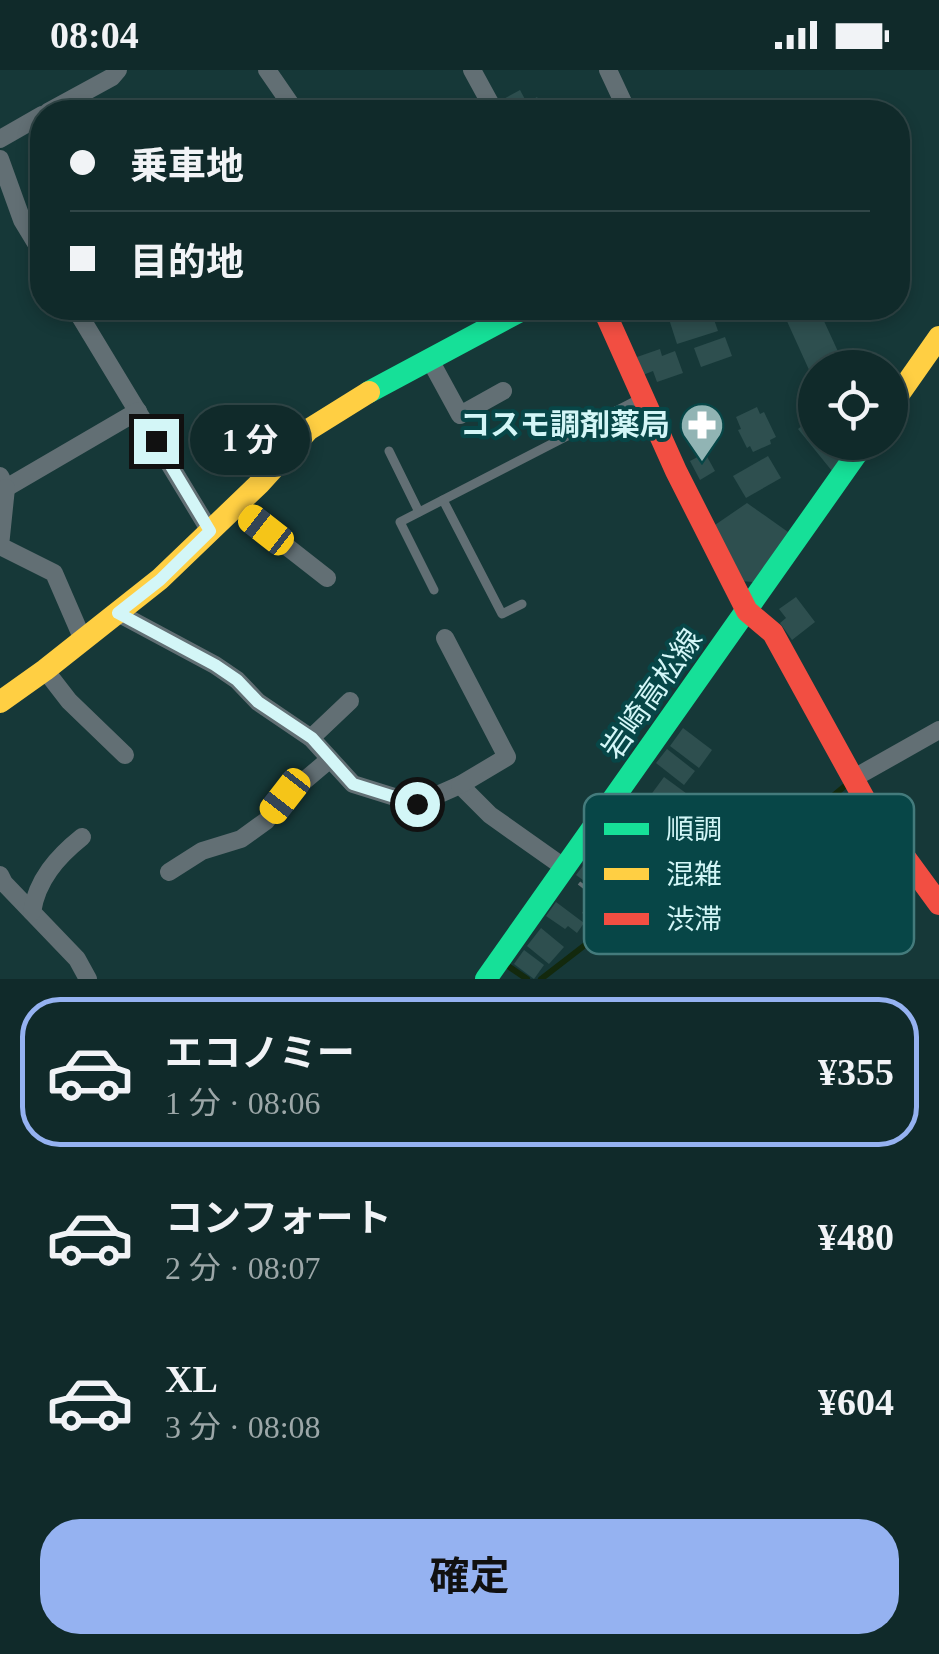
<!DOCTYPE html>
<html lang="ja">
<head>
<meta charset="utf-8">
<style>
  body { margin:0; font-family:"Times New Roman","Noto Sans JP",serif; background:#1e3636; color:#f1f3f6; height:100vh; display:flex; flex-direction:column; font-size:38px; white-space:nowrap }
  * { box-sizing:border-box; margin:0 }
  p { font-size:32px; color:#9ca7a8 }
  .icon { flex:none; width:55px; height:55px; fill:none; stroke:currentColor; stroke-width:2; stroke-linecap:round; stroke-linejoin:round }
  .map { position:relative; height:909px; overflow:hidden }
  .drawer { display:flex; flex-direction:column; background:#102a2a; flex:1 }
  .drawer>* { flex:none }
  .hud { position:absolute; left:30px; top:30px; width:880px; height:220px; border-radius:40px; box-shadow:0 5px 15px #0003,0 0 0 2px #304647; display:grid; align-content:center; height:220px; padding:0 40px; background:#102a2a }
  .fabs { position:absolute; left:798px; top:280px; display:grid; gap:20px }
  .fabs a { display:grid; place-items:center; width:110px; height:110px; border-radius:50%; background:#102a2a; box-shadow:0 5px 15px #0003,0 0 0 2px #304647; font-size:50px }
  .end { position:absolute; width:45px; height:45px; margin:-22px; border:12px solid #d3f6f7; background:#111; box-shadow:0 0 0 5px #111 }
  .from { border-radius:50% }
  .bubble { position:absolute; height:70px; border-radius:35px; background:#102a2a; box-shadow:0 5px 15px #0003,0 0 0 2px #304647; font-size:32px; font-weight:700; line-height:70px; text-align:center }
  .car { position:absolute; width:30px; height:60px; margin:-30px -15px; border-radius:12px; box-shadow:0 0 8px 2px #0007; background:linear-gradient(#f5c518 24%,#345 0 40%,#f5c518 0 76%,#345 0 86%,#f5c518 0) }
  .hud b { display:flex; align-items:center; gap:35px; height:95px; font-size:38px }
  .hud b+b { border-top:2px solid #304647 }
  .hud i { width:25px; height:25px; background:#f1f3f6 }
  ul { padding:18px 0 0; list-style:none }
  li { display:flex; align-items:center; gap:30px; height:150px; margin:0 20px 15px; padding:0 20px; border:5px solid transparent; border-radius:40px }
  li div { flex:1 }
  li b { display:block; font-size:38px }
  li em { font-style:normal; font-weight:700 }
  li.active { border-color:#95b2f1 }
  li>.icon { width:90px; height:90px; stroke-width:1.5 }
  .cta { display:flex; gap:20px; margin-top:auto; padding:20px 40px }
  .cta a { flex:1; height:115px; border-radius:40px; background:#95b2f1; color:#111; font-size:40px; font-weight:700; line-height:115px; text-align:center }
  .status { display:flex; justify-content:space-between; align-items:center; height:70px; padding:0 50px; background:#102a2a; direction:ltr }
  .status svg { height:28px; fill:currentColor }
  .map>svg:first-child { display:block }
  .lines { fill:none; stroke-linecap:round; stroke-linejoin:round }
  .stream { stroke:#13290d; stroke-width:6 }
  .building { fill:#2e4f4f }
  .path { stroke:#627074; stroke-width:4; stroke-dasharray:8 5; stroke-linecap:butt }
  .lane { stroke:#626f74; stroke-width:9 }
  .street { stroke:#626f74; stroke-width:18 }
  .fast { stroke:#16e098; stroke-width:22 }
  .slow { stroke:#ffcf43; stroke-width:22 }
  .jam { stroke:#f24e42; stroke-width:22 }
  .route { stroke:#d3f6f7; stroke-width:12 }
  .labels { text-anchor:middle; stroke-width:8; stroke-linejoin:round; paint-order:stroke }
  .poi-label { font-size:30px; font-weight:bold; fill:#d3f6f7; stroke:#074647; text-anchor:end }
  .street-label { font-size:30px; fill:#d3f6f7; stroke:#074647 }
  .key { fill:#074647; stroke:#447b7c; stroke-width:2.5 }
  .key-label { font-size:28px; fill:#d3f6f7 }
</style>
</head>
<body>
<div class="status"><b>08:04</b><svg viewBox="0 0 49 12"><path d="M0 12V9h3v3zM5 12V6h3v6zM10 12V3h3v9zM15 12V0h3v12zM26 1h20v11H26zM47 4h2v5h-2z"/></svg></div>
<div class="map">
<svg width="939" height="909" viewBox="0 0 939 909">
  <rect width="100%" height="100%" fill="#163838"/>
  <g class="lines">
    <g class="stream">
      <polyline points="508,896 527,909"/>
      <path d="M541,909L642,831C665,819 692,816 716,806C763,788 807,747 845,716"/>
    </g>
  </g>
  <g class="building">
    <polygon points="520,20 527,33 537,27 545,42 503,42 498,32"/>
    <polygon points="695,238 710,238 718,261 677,274 668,246"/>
    <polygon points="781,238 818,238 841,288 815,298 810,302"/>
    <polygon points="725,267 732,286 701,297 694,278"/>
    <polygon points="660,279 662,286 675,281 683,303 657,312 653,301 643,305 637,287"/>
    <polygon points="757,337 760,344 764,342 776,367 770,370 771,374 753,382 750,376 747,378 738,360 741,359 736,347"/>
    <polygon points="815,346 815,372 852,372 832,401 798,359"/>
    <polygon points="705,383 715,401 700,410 690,391"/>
    <polygon points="768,386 781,408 746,428 733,406"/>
    <polygon points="747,433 788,462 753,512 741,511 712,457"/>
    <polygon points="796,527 815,552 792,570 780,553 786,548 779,539"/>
    <polygon points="683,658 712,680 699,698 670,676"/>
    <polygon points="667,679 695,701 684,715 656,693"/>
    <polygon points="664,707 694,729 664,771 633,749"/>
    <polygon points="601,772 642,802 628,821 618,814 608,828 576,805"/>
    <polygon points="592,827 609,839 599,855 582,843"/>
    <polygon points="556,832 584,853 577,863 568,856 565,859 546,846"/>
    <polygon points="541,858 564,877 549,894 527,876"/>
    <polygon points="524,880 544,895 534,909 514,894"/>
  </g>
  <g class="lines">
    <g class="path">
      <polyline points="632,250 678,238"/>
      <polyline points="579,813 612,838"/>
    </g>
    <g class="lane">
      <polyline points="389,381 419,442"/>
      <polyline points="443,430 502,544 522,534"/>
      <polyline points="434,520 400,452 641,328"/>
    </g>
    <g class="street">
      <polyline points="267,0 296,42"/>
      <polyline points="472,0 495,42"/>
      <polyline points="608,0 623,32"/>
      <polyline points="48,42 112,7 118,0"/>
      <polyline points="845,42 850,41"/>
      <polyline points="0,69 42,45"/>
      <polyline points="0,89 22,150 42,183"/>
      <polyline points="75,238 210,461"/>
      <polyline points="430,290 460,345 503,321"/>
      <polyline points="0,406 6,418 138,341"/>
      <polyline points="6,418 0,476 54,503 83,570"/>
      <polyline points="235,436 327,508"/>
      <polyline points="118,543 215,595 237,610 258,632 311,668 353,714 417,734 460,715 490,745 565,798"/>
      <polyline points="445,568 507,687 460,715"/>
      <polyline points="45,600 69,631 125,685"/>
      <polyline points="311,668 350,631"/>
      <polyline points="854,708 939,660"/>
      <polyline points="169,802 202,781 241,769 266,751 285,727 330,689"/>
      <polyline points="0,805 4,813 77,889 88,909"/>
      <path d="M32,842C37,810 57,787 82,767"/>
    </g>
    <g class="fast">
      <polyline points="369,322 526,238"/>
      <polyline points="486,909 865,372"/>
    </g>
    <g class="slow">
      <polyline points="890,337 939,267"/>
      <polyline points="0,632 45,600 160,509 259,414 308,360 369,322"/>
    </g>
    <polyline class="jam" points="603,238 676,401 747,541 773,563 871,741 939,834"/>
  </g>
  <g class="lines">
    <polyline class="route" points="156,371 210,461 160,510 118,543 215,595 237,610 258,632 312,668 353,714 417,734"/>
  </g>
  <defs>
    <g id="pharmacy-pin" transform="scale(2.25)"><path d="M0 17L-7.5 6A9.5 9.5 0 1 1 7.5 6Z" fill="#91b4b4" stroke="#074647"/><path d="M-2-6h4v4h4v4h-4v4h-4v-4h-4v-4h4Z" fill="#fff"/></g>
  </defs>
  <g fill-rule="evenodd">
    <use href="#pharmacy-pin" x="702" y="355"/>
  </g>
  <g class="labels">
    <g class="poi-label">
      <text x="670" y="365">コスモ調剤薬局</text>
    </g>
    <g class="street-label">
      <text transform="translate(652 624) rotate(-55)" y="10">岩崎高松線</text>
    </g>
  </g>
  <rect x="584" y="724" width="330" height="160" rx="15" class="key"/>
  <rect x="604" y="753" width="45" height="12" fill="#16e098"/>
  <rect x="604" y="798" width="45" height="12" fill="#ffcf43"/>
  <rect x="604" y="843" width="45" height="12" fill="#f24e42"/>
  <g class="key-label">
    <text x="666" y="769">順調</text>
    <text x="666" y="814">混雑</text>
    <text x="666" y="859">渋滞</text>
  </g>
</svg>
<div class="fabs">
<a><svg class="icon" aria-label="locate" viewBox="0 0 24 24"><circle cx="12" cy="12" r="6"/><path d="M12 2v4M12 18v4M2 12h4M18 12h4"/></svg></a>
</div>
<i class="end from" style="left:417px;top:734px"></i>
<i class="end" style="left:156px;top:371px"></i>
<div class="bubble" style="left:190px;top:335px;width:120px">1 分</div>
<i class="car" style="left:266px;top:460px;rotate:308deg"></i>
<i class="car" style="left:285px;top:726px;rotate:218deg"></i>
<div class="hud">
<b><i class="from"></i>乗車地</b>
<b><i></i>目的地</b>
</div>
</div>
<section class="drawer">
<ul>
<li class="active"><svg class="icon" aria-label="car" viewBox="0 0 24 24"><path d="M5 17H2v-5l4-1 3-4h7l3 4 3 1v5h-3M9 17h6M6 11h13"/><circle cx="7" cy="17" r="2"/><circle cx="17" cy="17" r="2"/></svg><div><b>エコノミー</b><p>1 分 · 08:06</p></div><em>¥355</em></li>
<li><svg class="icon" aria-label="car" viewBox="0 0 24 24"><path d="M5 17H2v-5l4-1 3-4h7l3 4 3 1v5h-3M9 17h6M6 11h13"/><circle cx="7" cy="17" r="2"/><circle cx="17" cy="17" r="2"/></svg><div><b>コンフォート</b><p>2 分 · 08:07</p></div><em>¥480</em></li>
<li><svg class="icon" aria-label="car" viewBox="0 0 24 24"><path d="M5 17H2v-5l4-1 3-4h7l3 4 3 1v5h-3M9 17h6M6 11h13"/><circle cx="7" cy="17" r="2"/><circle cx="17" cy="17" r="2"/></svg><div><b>XL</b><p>3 分 · 08:08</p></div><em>¥604</em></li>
</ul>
<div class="cta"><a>確定</a></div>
</section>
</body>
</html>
